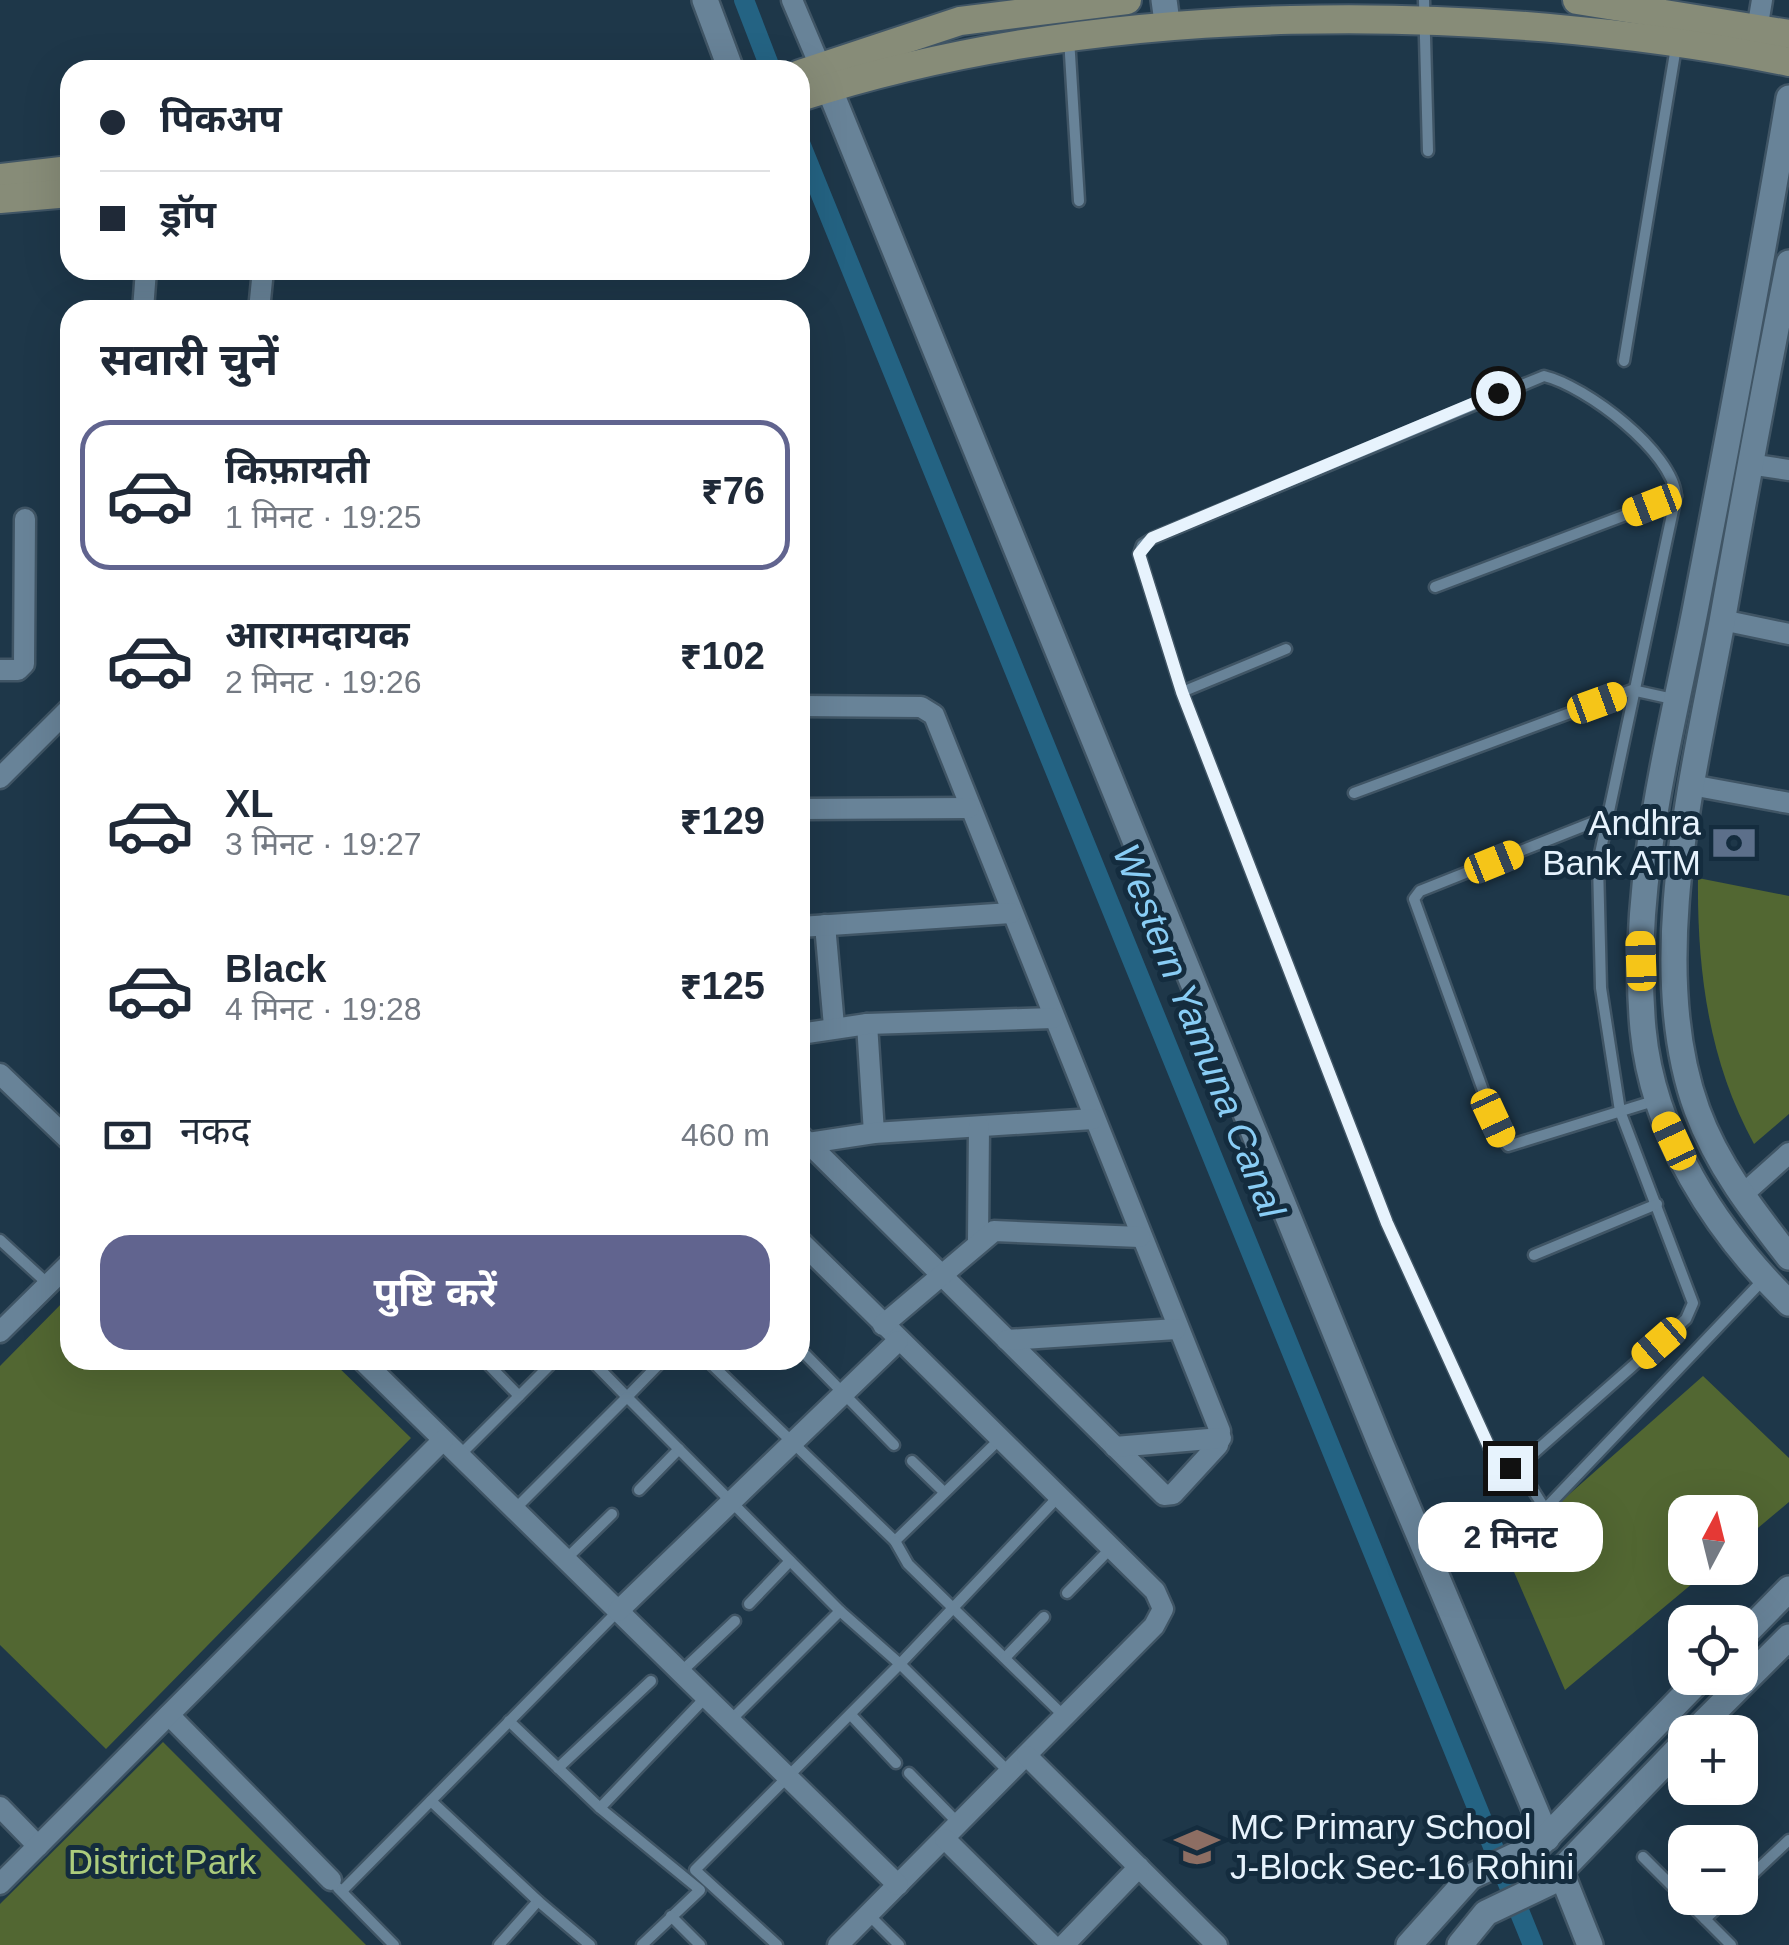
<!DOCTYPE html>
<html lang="hi">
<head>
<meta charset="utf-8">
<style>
  body { margin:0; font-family:Helvetica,"Noto Sans Devanagari",sans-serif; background:#f6f6f7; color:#1f2937; height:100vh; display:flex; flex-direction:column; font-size:38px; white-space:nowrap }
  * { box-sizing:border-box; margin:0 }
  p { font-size:32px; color:#747a83 }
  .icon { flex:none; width:55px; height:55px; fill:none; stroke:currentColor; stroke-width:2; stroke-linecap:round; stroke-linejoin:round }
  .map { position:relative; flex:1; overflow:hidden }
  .details { position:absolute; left:60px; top:300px; width:750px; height:1070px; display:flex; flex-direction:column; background:#fff; border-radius:30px; box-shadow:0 10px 40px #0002 }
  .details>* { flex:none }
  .hud { position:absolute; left:60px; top:60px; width:750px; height:220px; border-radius:30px; box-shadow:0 10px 40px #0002; display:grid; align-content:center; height:220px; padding:0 40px; background:#fff }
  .needle { width:65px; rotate:7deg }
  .controls { position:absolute; left:1668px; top:1495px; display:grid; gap:20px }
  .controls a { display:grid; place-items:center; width:90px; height:90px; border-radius:20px; background:#fff; box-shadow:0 10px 40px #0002; font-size:50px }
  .end { position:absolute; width:45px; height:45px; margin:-22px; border:12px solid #e7f3fd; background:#111; box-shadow:0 0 0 5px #111 }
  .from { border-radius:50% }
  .bubble { position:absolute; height:70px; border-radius:30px; background:#fff; box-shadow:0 10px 40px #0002; font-size:32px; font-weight:700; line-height:70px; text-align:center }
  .car { position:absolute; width:30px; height:60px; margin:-30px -15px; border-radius:12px; box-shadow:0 0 8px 2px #0007; background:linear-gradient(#f5c518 24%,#345 0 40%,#f5c518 0 76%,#345 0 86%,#f5c518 0) }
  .hud b { display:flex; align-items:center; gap:35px; height:95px; font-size:38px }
  .hud b+b { border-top:2px solid #e0e1e3 }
  .hud i { width:25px; height:25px; background:#1f2937 }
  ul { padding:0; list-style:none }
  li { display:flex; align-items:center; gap:30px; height:150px; margin:0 20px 15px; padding:0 20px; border:5px solid transparent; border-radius:30px }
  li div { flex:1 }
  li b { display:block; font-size:38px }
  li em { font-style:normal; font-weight:700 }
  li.current { border-color:#61648f }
  li>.icon { width:90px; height:90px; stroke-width:1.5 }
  h2 { padding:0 40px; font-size:45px; line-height:120px }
  .pay { display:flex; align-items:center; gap:25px; height:110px; padding:0 40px; font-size:38px }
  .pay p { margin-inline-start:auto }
  .cta { display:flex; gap:20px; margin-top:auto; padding:20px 40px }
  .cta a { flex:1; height:115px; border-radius:30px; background:#61648f; color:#fff; font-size:40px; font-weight:700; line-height:115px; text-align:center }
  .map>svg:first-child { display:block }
  .green { fill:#526732 }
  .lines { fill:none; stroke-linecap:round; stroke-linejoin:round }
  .canal { stroke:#246383; stroke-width:20 }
  .service-casing { stroke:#405565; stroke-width:15 }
  .minor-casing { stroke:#405565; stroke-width:25 }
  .tertiary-casing { stroke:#405565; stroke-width:30 }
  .secondary-casing { stroke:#405565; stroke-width:32 }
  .service { stroke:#688398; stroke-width:10 }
  .minor { stroke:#688398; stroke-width:20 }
  .tertiary { stroke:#688398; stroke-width:25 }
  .secondary { stroke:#878c78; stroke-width:28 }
  .route { stroke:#e7f3fd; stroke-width:12 }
  .labels { text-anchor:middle; stroke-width:10; stroke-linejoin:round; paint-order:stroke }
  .poi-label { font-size:35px; fill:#e7f3fd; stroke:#142c3e; text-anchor:end }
  .park-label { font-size:35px; fill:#accc7c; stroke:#142c3e }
  .water-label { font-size:38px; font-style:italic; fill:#89cdf5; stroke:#142c3e }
</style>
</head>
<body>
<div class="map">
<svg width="1789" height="1945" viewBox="0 0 1789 1945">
  <rect width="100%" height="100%" fill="#1e3749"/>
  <g class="green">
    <path d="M1698,878L1789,896V1114L1754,1144C1709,1062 1697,971 1698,878Z"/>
    <polygon points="70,1295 70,1360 331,1360 411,1438 106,1749 0,1645 0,1366"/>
    <polygon points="1703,1376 1789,1458 1789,1502 1740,1543 1740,1512 1685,1512 1685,1568 1711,1568 1565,1690 1505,1551"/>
    <polygon points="163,1742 366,1945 0,1945 0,1904"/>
  </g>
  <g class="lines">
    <g class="canal">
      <polyline points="744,0 771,70"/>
      <polyline points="800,143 1533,1945"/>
    </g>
    <g class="service-casing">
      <g id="service">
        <polyline points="1424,0 1428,151"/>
        <polyline points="1069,38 1079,201"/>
        <polyline points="1624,361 1676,47"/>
        <path d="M1544,376C1586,386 1673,452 1676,496L1598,863L1601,988L1620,1111L1693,1303L1686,1319L1526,1460L1510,1468L1495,1460L1387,1223L1182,692L1139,554L1142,545L1153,538Z"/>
        <polyline points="1435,587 1676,496"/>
        <polyline points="1182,692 1286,649"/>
        <polyline points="1354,793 1632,690 1673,699"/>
        <polyline points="1604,818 1420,891 1414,899 1493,1118 1508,1146 1657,1100"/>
        <polyline points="0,1240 48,1284"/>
        <polyline points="1534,1255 1657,1204"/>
        <polyline points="800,1349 894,1445"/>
        <polyline points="484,1360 519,1396"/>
        <polyline points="591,1360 627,1397 663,1360"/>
        <polyline points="707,1360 895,1541 1001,1438"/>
        <polyline points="460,1455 555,1360"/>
        <polyline points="912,1461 944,1492"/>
        <polyline points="1518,1466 1545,1509"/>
        <polyline points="639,1490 679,1449"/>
        <polyline points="1060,1495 953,1608 1066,1718"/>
        <polyline points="515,1509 627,1397 840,1611 731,1720"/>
        <polyline points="1505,1551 1763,1280"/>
        <polyline points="566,1559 612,1514"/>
        <polyline points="1067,1593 1112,1547"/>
        <polyline points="749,1604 790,1561"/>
        <polyline points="840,1611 900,1664 953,1608 908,1564 895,1541"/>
        <polyline points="1005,1658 1044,1617"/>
        <polyline points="681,1672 735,1621"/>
        <polyline points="851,1715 896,1763"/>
        <polyline points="509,1721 600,1808 706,1697"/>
        <polyline points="558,1768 651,1681"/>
        <polyline points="909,1773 959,1824"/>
        <polyline points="431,1801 538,1901 499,1945"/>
        <polyline points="600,1808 700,1890 642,1945"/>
        <polyline points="1643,1857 1731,1945"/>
        <polyline points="1740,1886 1789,1840"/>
        <polyline points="338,1888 394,1945"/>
        <polyline points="342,1891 618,1611"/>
        <polyline points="538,1901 590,1945"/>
        <polyline points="869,1915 899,1945"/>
        <polyline points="671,1916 700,1945"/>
        <polyline points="1705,1919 1728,1898"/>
        <polyline points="777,1945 695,1870 900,1664 1010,1773"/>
      </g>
    </g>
    <g class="minor-casing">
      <g id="minor">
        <polyline points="792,0 820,66"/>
        <polyline points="1755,42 1762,0"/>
        <polyline points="143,310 146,270"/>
        <polyline points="259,310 263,270"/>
        <polyline points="1749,464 1789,470"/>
        <polyline points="1722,620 1789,634"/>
        <polyline points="0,670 18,670 24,664 25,519"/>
        <polyline points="800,706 921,707 934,715 1220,1431 1218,1445 1173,1494 1164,1495 800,1135"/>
        <polyline points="0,778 70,708"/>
        <polyline points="1691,785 1789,803"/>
        <polyline points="800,809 969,808"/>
        <polyline points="825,925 834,1026"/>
        <polyline points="800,927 1011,913"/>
        <polyline points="867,1024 874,1133"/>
        <polyline points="800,1034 867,1024 1053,1018"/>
        <polyline points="0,1074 70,1141"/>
        <polyline points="802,1144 874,1133 1093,1119"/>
        <polyline points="1741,1196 1789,1153"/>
        <polyline points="978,1240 979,1127"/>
        <polyline points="800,1241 1155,1591 1163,1609 1154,1626 838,1945"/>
        <polyline points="883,1325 994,1231 1140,1237"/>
        <polyline points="0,1332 70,1263"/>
        <polyline points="1007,1340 1176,1329"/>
        <polyline points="362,1360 898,1885"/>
        <polyline points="1115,1447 1221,1438"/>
        <polyline points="618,1611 898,1341"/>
        <polyline points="169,1715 331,1880"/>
        <polyline points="1027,1756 1217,1945"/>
        <polyline points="0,1807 38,1846"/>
        <polyline points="945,1839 1052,1945"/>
        <polyline points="0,1884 443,1440"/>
        <polyline points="1064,1945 1139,1867"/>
      </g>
    </g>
    <g class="tertiary-casing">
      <g id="tertiary">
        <polyline points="705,0 731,70"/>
        <polyline points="1164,0 1167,22"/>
        <polyline points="829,88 1381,1445 1547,1838"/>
        <path d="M1789,98C1760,270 1728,440 1695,611C1668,748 1630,888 1643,1029C1653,1135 1715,1230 1789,1303"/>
        <path d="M1789,263C1765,383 1743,502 1722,622C1695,769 1644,965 1697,1110C1717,1165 1753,1211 1789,1257"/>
        <polyline points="1740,1639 1789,1589"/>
        <polyline points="1694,1732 1789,1637"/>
        <polyline points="1561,1872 1590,1945"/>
        <polyline points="1409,1945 1470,1877 1540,1844 1701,1678"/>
        <polyline points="1460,1945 1486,1913 1549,1883 1685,1742"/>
      </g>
    </g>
    <g class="secondary-casing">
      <g id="secondary">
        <polyline points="1577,0 1789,34"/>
        <polyline points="800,74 960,21 1127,0"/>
        <path d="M800,97C1099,0 1481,0 1789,62"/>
        <polyline points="0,178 70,170"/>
        <polyline points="0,199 70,193"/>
      </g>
    </g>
    <use href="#service" class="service"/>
    <use href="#minor" class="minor"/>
    <use href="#tertiary" class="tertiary"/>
    <use href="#secondary" class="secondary"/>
  </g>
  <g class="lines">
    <polyline class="route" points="1498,393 1152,538 1139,554 1182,692 1387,1223 1495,1460 1510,1468"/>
  </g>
  <defs>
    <g id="bank-bare" transform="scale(3.45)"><path d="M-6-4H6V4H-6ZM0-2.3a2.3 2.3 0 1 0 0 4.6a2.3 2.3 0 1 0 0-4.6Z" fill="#5c6f8a" stroke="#142c3e" stroke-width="2.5" paint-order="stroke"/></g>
    <g id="school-bare" transform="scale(3.45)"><path d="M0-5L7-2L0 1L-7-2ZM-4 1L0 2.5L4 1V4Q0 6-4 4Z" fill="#8d6e63" stroke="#142c3e" stroke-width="2.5" paint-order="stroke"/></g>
  </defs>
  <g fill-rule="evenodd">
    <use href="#bank-bare" x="1734" y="843"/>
    <use href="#school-bare" x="1197" y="1847"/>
  </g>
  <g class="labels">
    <g class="poi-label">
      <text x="1701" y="835">Andhra<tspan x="1701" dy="40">Bank ATM</tspan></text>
      <text x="1230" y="1839" text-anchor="start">MC Primary School<tspan x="1230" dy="40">J-Block Sec-16 Rohini</tspan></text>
    </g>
    <g class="park-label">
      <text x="162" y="1874">District Park</text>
    </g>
    <g class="water-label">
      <text transform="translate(1199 1031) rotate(68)" y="13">Western Yamuna Canal</text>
    </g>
  </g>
</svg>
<div class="controls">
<a><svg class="needle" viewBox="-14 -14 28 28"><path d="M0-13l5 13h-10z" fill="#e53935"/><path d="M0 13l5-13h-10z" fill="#747a83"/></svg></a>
<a><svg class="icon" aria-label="locate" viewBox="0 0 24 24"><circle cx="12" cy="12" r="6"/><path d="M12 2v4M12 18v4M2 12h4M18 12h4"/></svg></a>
<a>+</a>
<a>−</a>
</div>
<i class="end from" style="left:1498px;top:393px"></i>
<i class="end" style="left:1510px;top:1468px"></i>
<div class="bubble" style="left:1418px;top:1502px;width:185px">2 मिनट</div>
<i class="car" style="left:1652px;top:505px;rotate:249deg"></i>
<i class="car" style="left:1597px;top:703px;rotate:70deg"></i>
<i class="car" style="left:1494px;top:862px;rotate:68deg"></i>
<i class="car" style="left:1641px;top:961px;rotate:358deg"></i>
<i class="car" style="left:1493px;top:1118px;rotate:155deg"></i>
<i class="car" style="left:1674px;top:1141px;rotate:335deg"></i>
<i class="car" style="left:1659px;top:1343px;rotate:229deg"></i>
<div class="hud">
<b><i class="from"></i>पिकअप</b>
<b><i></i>ड्रॉप</b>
</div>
<section class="details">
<h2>सवारी चुनें</h2>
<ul>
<li class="current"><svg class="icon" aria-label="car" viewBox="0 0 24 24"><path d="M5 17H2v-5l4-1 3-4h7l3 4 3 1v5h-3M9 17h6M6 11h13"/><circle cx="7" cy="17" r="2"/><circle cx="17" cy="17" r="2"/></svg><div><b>किफ़ायती</b><p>1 मिनट · 19:25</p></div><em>₹76</em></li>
<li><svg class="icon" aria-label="car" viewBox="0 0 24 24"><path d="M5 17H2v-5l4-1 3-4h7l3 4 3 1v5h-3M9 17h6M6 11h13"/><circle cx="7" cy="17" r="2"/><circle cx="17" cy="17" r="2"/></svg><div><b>आरामदायक</b><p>2 मिनट · 19:26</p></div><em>₹102</em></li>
<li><svg class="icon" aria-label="car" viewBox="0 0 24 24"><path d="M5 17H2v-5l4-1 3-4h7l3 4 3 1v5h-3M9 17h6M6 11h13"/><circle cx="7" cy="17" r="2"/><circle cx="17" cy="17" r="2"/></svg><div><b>XL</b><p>3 मिनट · 19:27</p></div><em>₹129</em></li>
<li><svg class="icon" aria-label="car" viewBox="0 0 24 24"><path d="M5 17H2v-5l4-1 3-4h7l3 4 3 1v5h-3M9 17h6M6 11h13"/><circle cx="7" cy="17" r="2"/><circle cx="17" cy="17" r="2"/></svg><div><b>Black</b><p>4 मिनट · 19:28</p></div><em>₹125</em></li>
</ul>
<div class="pay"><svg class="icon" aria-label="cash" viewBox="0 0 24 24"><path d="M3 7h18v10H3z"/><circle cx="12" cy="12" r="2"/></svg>नकद<p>460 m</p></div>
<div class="cta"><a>पुष्टि करें</a></div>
</section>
</div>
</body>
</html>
